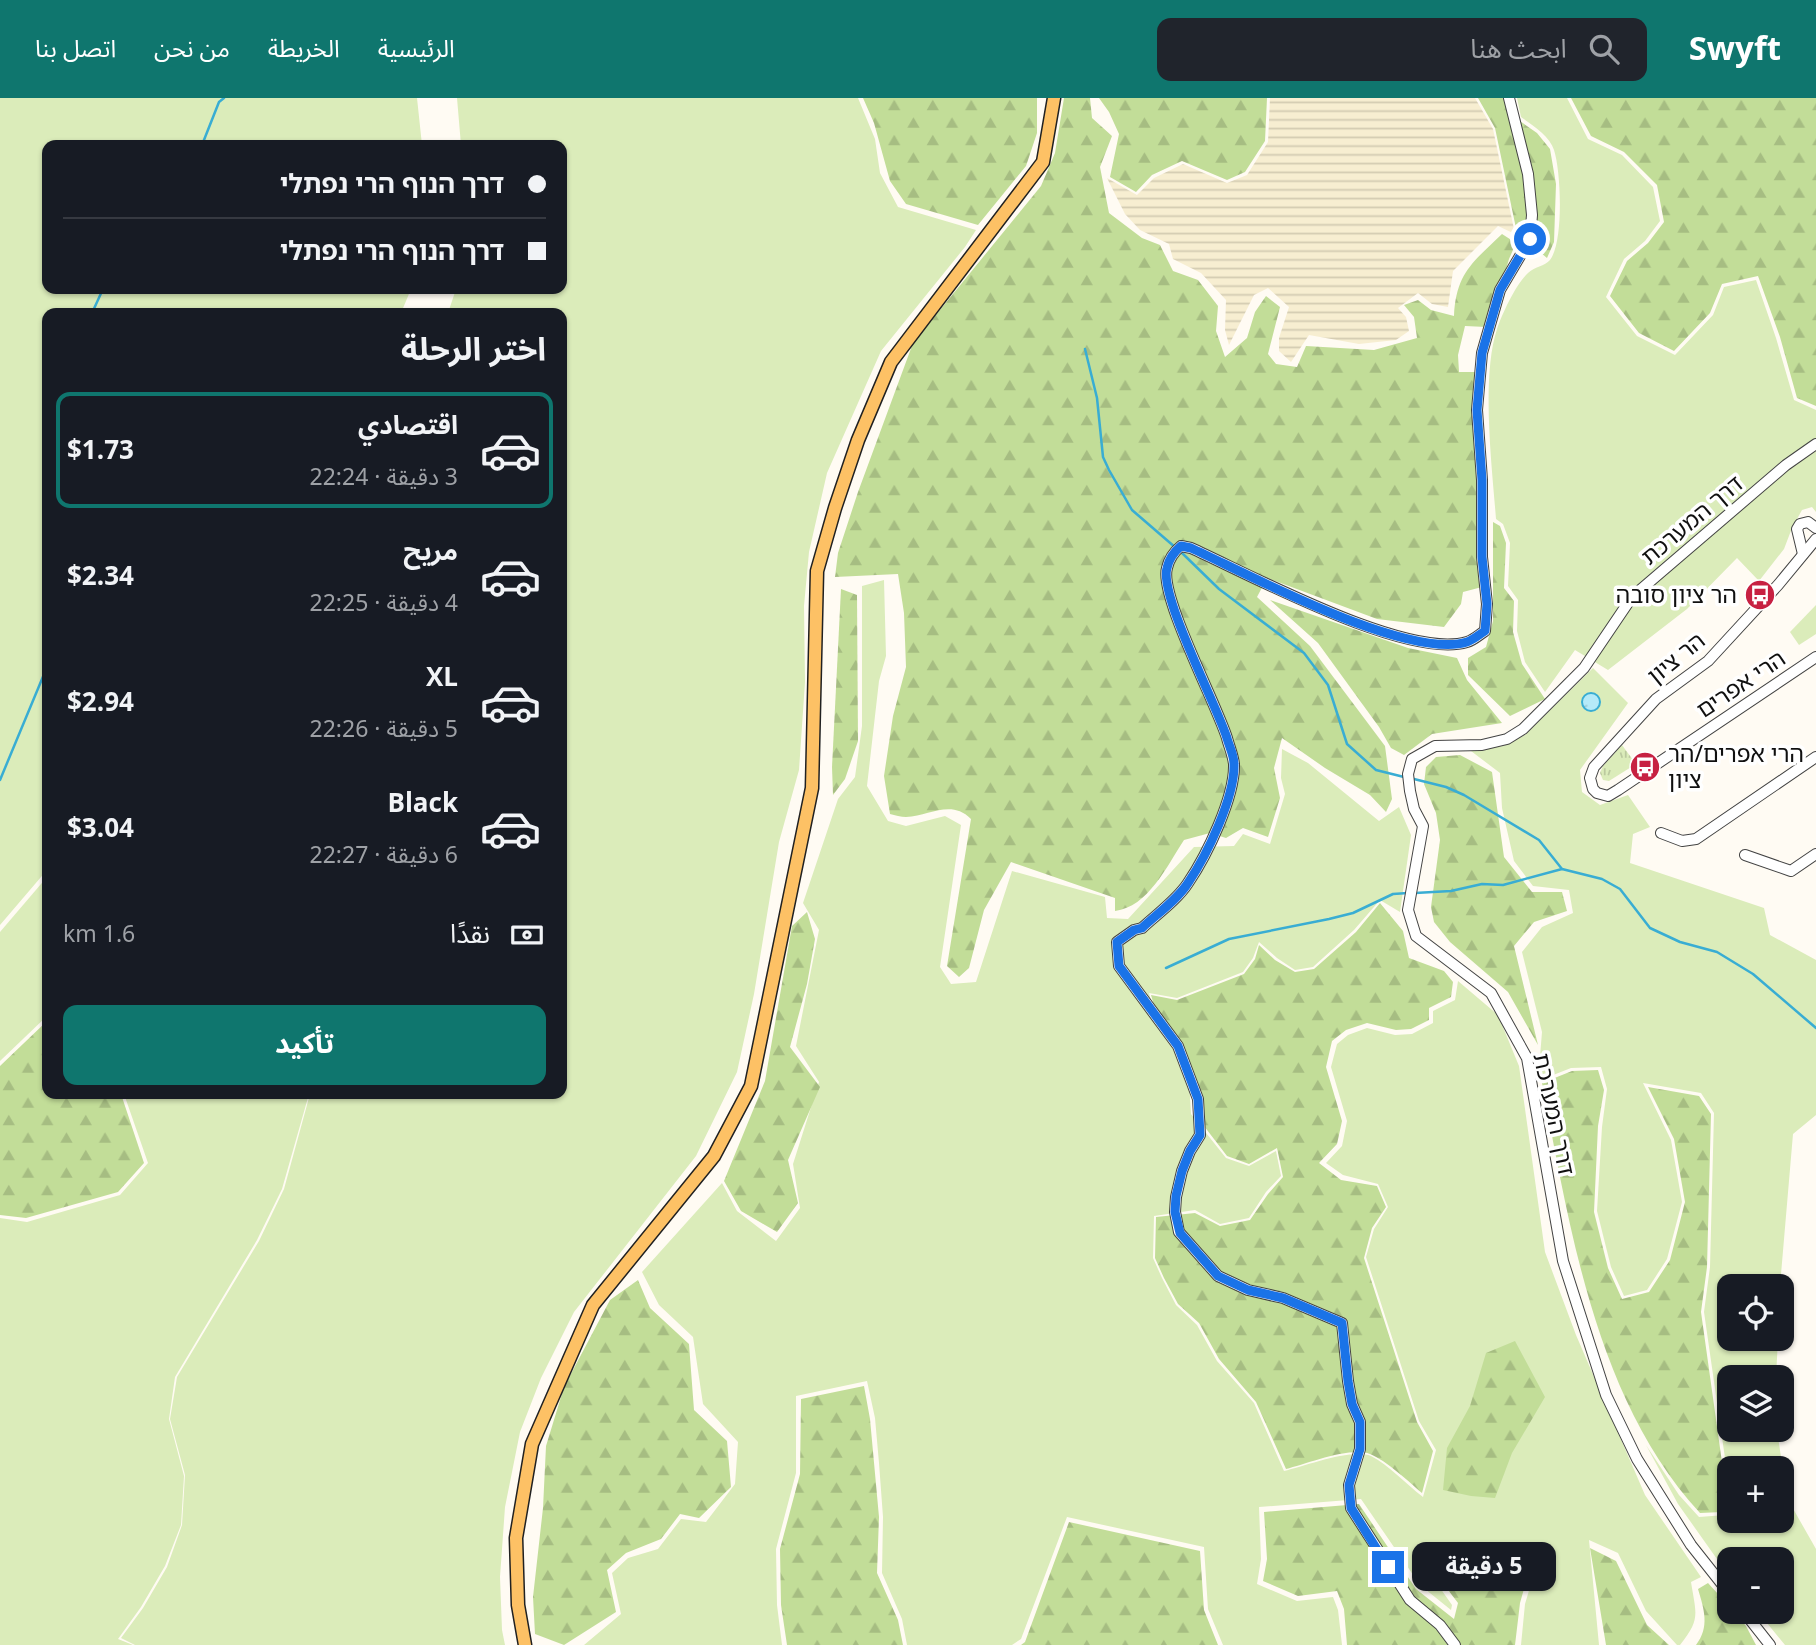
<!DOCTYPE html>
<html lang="ar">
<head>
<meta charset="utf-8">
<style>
  body { margin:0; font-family:Georgia,"Noto Sans Arabic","Noto Sans Hebrew",serif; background:#20242c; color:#f1f3f6; direction:rtl; height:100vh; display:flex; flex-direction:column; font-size:26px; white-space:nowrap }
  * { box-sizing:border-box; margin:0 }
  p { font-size:23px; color:#9ea1a6 }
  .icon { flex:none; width:38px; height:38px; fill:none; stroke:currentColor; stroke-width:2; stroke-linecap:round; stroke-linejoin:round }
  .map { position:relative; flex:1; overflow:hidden; direction:ltr }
  .details { position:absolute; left:42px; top:210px; width:525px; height:791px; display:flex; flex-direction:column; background:#171b24; border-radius:14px; box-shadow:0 2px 5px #0004; direction:rtl }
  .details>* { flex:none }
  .hud { position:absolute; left:42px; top:42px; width:525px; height:154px; border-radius:14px; box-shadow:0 2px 5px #0004; direction:rtl; display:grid; align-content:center; height:154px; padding:0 21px; background:#171b24 }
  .controls { position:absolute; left:1717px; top:1176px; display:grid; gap:14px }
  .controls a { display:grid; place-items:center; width:77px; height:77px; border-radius:14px; background:#171b24; box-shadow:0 2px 5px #0004; font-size:35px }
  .end { position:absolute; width:32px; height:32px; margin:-16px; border:9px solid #1a73e8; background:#fff; box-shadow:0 0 0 4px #fff }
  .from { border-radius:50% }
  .bubble { position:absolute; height:49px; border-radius:14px; background:#171b24; box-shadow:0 2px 5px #0004; font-size:23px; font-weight:700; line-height:49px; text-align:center; direction:rtl }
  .hud b { display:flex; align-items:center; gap:24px; height:66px; font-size:26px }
  .hud b+b { border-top:2px solid #363941 }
  .hud i { width:18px; height:18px; background:#f1f3f6 }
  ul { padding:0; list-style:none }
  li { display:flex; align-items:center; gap:21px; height:116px; margin:0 14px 10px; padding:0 7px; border:4px solid transparent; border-radius:14px }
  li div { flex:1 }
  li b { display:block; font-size:26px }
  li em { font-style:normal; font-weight:700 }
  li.active { border-color:#0f766e }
  li>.icon { width:63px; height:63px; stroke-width:1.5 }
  h2 { padding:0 21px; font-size:32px; line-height:84px }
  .pay { display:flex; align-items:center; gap:18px; height:77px; padding:0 21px; font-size:26px }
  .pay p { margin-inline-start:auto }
  .cta { display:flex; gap:14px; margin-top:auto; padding:14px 21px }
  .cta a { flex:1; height:80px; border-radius:14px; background:#0f766e; color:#fff; font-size:28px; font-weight:700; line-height:80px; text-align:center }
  header { display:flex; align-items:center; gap:42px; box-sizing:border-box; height:98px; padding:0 35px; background:#0f766e; color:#fff }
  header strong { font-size:33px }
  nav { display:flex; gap:38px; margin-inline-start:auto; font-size:24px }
  .search { width:490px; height:63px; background:#20242c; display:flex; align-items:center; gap:18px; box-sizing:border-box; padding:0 24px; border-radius:14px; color:#9ea1a6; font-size:26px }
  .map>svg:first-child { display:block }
  .farmland { fill:url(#farmland-rules) }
  .grass { fill:#dbecba }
  .forest { fill:url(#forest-firs) }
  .park { fill:url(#park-tufts) }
  .water { fill:url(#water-ripples); stroke:#39add3; stroke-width:2 }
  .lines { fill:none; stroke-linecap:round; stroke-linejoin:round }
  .stream { stroke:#39add3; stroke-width:2.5 }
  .minor-casing { stroke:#434343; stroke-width:12 }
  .major-casing { stroke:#212121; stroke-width:15 }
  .minor { stroke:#fff; stroke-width:10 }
  .major { stroke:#fdc165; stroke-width:12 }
  .route { stroke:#1a73e8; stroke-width:9 }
  .labels { text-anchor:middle; stroke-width:7; stroke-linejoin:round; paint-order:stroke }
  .street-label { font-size:23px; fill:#101010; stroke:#fff }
  .poi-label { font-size:23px; fill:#101010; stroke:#fff; text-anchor:end }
</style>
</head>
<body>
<header>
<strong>Swyft</strong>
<div class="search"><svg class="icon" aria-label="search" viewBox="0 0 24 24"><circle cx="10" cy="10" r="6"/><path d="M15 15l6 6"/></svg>ابحث هنا</div>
<nav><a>الرئيسية</a><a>الخريطة</a><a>من نحن</a><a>اتصل بنا</a></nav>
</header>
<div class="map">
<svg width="1816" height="1547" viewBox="0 0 1816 1547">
  <defs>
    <pattern id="farmland-rules" width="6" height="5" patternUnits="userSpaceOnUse" patternTransform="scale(1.75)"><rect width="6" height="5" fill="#f7eed1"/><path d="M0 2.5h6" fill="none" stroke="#d3cbb2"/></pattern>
    <pattern id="forest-firs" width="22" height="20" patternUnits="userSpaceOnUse" patternTransform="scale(1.75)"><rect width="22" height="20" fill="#c2dd98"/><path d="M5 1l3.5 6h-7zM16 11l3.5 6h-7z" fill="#a6bd82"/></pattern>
    <pattern id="park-tufts" width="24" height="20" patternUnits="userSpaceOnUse" patternTransform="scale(1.75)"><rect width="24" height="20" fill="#dbecba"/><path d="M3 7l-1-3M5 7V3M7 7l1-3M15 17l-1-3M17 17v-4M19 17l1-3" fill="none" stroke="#bbc99f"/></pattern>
    <pattern id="water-ripples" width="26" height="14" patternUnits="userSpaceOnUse" patternTransform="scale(1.75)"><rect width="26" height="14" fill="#b5eaf9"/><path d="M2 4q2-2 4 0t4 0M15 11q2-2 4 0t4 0" fill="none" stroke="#9bc8d4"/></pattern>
  </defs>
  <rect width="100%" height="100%" fill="#fffbf3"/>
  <polygon class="farmland" points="1270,0 1475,0 1493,31 1515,136 1498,128 1453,173 1448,209 1432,206 1418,195 1398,210 1406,219 1409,233 1396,242 1359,246 1309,237 1291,264 1279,253 1279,240 1289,209 1268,190 1254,197 1229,247 1225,232 1226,202 1201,175 1173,161 1169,146 1140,132 1125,116 1107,80 1137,97 1154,80 1183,66 1227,85 1247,77 1268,44"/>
  <g class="grass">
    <polygon points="0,0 417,0 422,47 47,47 47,191 411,191 401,215 47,215 47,772 0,827"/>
    <polygon points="457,0 858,0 875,41 880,75 898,109 976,132 965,149 881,253 827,375 809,454 804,508 805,584 799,672 779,744 754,896 737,974 696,1058 574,1214 541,1280 520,1334 505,1409 500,1479 502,1532 505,1547 135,1547 121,1540 143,1510 167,1469 182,1427 185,1377 170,1321 177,1279 259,1143 284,1091 310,996 562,996 562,215 448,215 456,191 562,191 562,47 461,47"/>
    <path d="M1517,0H1567L1588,41L1622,57L1653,89L1660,123L1645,143L1624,161L1606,199L1637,238L1675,257L1713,217L1724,189L1756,182L1776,240L1794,302L1816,312V414L1812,409L1802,412L1792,430L1784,451L1759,483L1737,460L1687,511L1608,572L1575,552L1545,594L1525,564L1517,533L1518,502L1508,488L1510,445L1503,426L1496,421C1492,369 1481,280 1497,231C1502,216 1516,186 1528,175C1534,169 1545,168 1550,162C1564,144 1561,73 1554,52C1550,38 1532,27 1521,19Z"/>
    <path d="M884,482L886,558L879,583L867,688L888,723L906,728L945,718L961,727L940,869L951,886L976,884L1012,773L1105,799L1107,820L1128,821L1194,749L1234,748L1243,736L1270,746L1285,696L1281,680L1282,651L1308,665L1379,723L1399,709L1411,737L1400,814L1380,802L1354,832L1313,869L1295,872L1277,860L1259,844L1253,860L1243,874L1177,900L1149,895L1154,914L1189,981L1191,1016L1226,1060L1249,1068L1276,1053L1281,1078L1266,1094L1249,1120L1220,1126L1195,1112L1154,1118L1153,1160L1162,1180L1176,1207L1197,1227L1217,1263L1254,1305L1284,1373C1305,1368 1352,1350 1371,1358C1390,1368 1406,1386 1423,1399L1436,1352L1419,1323L1366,1159L1374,1131L1388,1109L1378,1086L1343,1077L1326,1065L1342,1048L1347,1023L1331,969L1337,946L1348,937L1367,930L1395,937L1412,936L1433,925V913L1455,902L1458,883L1498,917L1519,968L1545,1154L1576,1237L1645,1397L1701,1479L1691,1484C1696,1516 1701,1521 1680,1547H1677L1646,1513L1618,1455L1589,1442L1599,1547H1521L1525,1506L1538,1462L1502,1453L1453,1473L1438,1487L1452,1507L1451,1512L1420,1487L1361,1401L1259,1409L1261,1461L1257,1486L1297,1503L1333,1499L1338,1512L1342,1547H1223L1208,1511L1204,1449L1067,1419L1021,1541L1012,1547H907L902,1521L882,1475L883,1419L879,1365L875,1320L867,1283L796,1298V1375L776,1451L777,1507L782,1547H584L621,1516L612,1475L628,1460L658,1451L681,1421L706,1424L735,1386L738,1344L703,1306L693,1239L659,1207L642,1174L722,1085L737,1113L776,1143L800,1110L793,1066L819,984L796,948L819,832L803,805L838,701L855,679L862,628V488Z"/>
    <polygon points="1816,507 1816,536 1799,547 1790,534"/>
    <polygon points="1593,570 1628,605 1580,672 1582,694 1600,707 1628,697 1650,729 1633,736 1630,765 1764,810 1770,837 1816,862 1816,1017 1793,1036 1780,1188 1729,1188 1729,1241 1778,1241 1776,1279 1729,1279 1729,1332 1777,1332 1787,1400 1816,1451 1816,1547 1785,1547 1758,1514 1782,1514 1782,1461 1729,1461 1729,1478 1678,1406 1646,1347 1679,1397 1699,1419 1725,1417 1729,1396 1729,1423 1782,1423 1782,1370 1729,1370 1729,1388 1704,1214 1710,1169 1714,1015 1701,995 1643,985 1671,1042 1682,1104 1667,1161 1647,1192 1624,1198 1611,1169 1597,1113 1602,1029 1607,991 1601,969 1571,970 1538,983 1542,934 1522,854 1542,829 1573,815 1569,792 1533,788 1514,763 1502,710 1500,675 1471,653 1503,648 1525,637"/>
    <polygon points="47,779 47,918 0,963 0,834"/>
    <polygon points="124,996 309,996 282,1091 257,1142 175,1279 169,1321 184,1378 181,1427 165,1468 141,1509 118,1541 133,1547 0,1547 0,1120 27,1124 120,1097 148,1065"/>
  </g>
  <g class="forest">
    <polygon points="863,0 1037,0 1037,35 1026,68 978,127 906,106 890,83 874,25"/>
    <path d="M1064,0H1090L1092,20L1112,38L1100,69L1109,115L1142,140L1160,147L1173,173L1198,182L1218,208L1216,233L1225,259L1247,240L1255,214L1266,198L1280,209L1268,256L1276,266L1297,269L1306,248L1374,252L1417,240L1414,219L1404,207L1418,202L1431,212L1454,218C1456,175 1473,164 1502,136L1516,145L1509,161L1492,221L1486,229L1465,228L1458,257L1459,274H1476L1482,489L1463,494L1461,506L1444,529L1377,521L1267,480L1257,499L1310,548L1385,648L1392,701L1386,714L1370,697L1325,670L1282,640L1274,670L1280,700L1268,739L1243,730L1226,740L1210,735L1184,742C1167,768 1148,809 1115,813V800L1011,764L984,812L969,870L959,879L947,868L971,721C951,701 930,718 906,719C901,719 895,717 890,716L884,678L893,618L906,569L904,515L898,476L835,479L838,455L858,394L913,245L1041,88L1055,55Z"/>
    <polygon points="1099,0 1267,0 1265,43 1245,74 1227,82 1182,63 1152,77 1136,94 1110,79 1119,36 1109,14"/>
    <polygon points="1478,0 1513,0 1517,21 1537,35 1550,51 1556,86 1554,144 1547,160 1517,135 1495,30"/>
    <polygon points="1571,0 1816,0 1816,308 1797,300 1780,239 1758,178 1722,186 1710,215 1674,253 1639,235 1610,198 1627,163 1648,145 1664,124 1657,87 1624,54 1591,38"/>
    <polygon points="1493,424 1500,428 1506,445 1504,490 1514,503 1513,534 1522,566 1545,601 1510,618 1468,577 1468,560 1486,549 1493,523"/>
    <polygon points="841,491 857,497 858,643 845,681 833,697 832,669"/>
    <polygon points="1270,502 1408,550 1457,560 1467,582 1502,625 1432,636 1404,657 1391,650 1379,629 1318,545"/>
    <polygon points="1460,657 1492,674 1504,759 1532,794 1562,794 1567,813 1534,824 1514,848 1538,947 1508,894 1450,844 1434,824 1431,809 1440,742 1436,715 1424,686 1426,669 1436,659"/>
    <path d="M1380,805L1403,833L1409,860L1444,873L1453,884L1451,899L1429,910V922L1411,931L1396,932L1367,925L1346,932L1332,943L1326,969L1342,1023L1337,1046L1319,1065L1341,1082L1377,1088L1386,1109L1372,1130L1364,1160L1417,1324L1433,1353L1422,1395C1408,1383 1387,1363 1370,1356C1351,1348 1306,1366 1286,1371L1256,1304L1219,1261L1199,1225L1178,1206L1164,1180L1155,1160L1156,1119L1195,1115L1220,1128L1250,1122L1268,1096L1283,1079L1277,1050L1249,1066L1227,1058L1194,1015L1191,981L1156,914L1151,897L1177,902L1244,876L1255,861L1259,847L1275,862L1295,874L1314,871L1356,834Z"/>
    <polygon points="807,814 815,841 807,886 790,949 820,989 788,1062 798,1105 777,1134 741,1113 724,1083 765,983 792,828"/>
    <polygon points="47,923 47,996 121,996 144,1065 118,1094 26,1120 0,1117 0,968"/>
    <path d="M1598,972L1604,992L1598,1028L1594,1114L1608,1170L1622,1201L1649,1194L1670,1162L1685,1104L1674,1041L1648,989L1699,998L1711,1016L1707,1169L1701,1214L1726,1393L1722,1414L1700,1415C1596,1302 1570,1131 1542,985L1572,973Z"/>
    <polygon points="638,1182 650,1210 689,1246 694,1312 727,1343 731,1389 699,1420 680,1416 661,1441 626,1455 607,1472 616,1514 564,1547 535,1536 533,1499 543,1410 546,1348 564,1289 610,1202"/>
    <polygon points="1515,1243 1545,1299 1512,1355 1495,1400 1471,1398 1443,1392 1447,1350 1470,1308 1486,1255"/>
    <polygon points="864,1288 870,1321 879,1419 877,1475 898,1522 903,1547 787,1547 781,1507 780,1451 800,1376 801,1301"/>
    <polygon points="1359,1406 1416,1491 1454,1521 1458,1505 1445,1488 1456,1478 1503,1458 1531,1466 1520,1505 1515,1547 1347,1547 1344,1511 1337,1493 1298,1498 1263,1483 1267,1461 1264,1414"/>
    <polygon points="1069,1424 1200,1453 1204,1512 1218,1547 1021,1547 1025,1544"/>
    <polygon points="1590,1450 1616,1463 1647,1527 1669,1547 1606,1547"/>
    <path d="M1708,1485L1729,1508V1514H1734L1746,1528L1756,1547H1696C1710,1529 1704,1511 1698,1491Z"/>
  </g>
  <polygon class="park" points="1622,647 1636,666 1609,683 1603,682 1600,675 1603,668"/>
  <circle class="water" cx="1591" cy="604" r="9"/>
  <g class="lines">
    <g class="stream">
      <polyline points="202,47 219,4 224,0"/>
      <polyline points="92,215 103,191"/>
      <polyline points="1085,251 1097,300 1103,359 1109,372 1132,412 1176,450"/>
      <polyline points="1181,454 1219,491 1304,555 1328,587 1347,646 1376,672 1404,679"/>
      <polyline points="1410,680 1446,689 1464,697 1539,742 1562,771 1602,781 1620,791 1650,830 1680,844 1717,854 1753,876 1816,930"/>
      <polyline points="0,682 47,569"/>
      <polyline points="1415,795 1451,793 1482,786 1503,787 1562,771"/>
      <polyline points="1166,870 1229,841 1329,821 1353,815 1393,796 1408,795"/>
    </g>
    <g class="minor-casing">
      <g id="minor">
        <polyline points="1816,441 1778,487 1708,563 1656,601 1594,669 1590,680 1593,691 1597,695 1608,698 1618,692 1816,559"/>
        <polyline points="1803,456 1797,431 1800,426 1808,424 1816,430"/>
        <polyline points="1661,735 1682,743 1696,741 1816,659"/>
        <polyline points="1745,757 1791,773 1816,756"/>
        <polyline points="1729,1495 1691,1447 1637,1361 1606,1297 1563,1163 1527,960 1491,895 1416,838 1408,812 1423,728 1414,711 1410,693 1408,676 1412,661 1435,648 1482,647 1507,641 1523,631 1584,570 1632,499 1786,367 1816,346"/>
        <polyline points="1744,1514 1770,1547"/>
        <path d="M1455,1547L1440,1527L1410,1502L1351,1410L1349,1387L1360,1351V1324L1352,1306L1348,1283L1342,1225L1283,1200L1248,1192L1218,1178L1179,1134L1175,1114L1176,1099L1182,1073L1190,1053L1200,1037L1198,1001L1178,948L1119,868L1117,844L1134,832L1142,830C1157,816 1177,802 1188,785C1207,757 1235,699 1234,666C1233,657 1229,648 1227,640C1216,605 1159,497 1167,470C1169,461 1175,453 1181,448L1191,450C1251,477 1407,562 1467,544C1474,542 1480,536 1485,533L1487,506L1482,459V382L1477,312L1482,255L1500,192L1530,141L1532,117L1528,76L1509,0"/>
      </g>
    </g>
    <g class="major-casing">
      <polyline id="major" points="525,1547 518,1507 516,1440 532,1346 593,1207 714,1058 751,988 812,690 817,473 835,410 858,342 891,264 1043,64 1054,0"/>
    </g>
    <use href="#minor" class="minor"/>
    <use href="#major" class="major"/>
  </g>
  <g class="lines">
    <path class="route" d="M1388,1469L1351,1410L1349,1387L1360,1351V1324L1352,1306L1348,1283L1342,1225L1283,1200L1248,1192L1218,1178L1180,1135L1175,1114L1176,1098L1182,1073L1190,1053L1200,1037L1198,1001L1178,948L1119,868L1117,844L1134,832L1142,830C1157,816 1177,802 1188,785C1207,757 1235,699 1234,666C1234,657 1229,648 1227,640C1216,606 1159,497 1167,470C1169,461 1175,453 1181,448L1191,450C1250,477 1407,562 1467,544C1473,542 1480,536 1485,533L1487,506L1482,459V382L1477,312L1482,255L1500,192L1530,141"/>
  </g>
  <defs>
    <g id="bus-disc" transform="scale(1.575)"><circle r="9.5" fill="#c72142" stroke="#fff"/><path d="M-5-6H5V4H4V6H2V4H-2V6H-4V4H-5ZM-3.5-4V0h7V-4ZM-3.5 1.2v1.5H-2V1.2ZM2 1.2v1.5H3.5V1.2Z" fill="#fff"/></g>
  </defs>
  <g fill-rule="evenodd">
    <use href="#bus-disc" x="1760" y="497"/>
    <use href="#bus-disc" x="1645" y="669"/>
  </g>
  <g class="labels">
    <g class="street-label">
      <text transform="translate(1692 422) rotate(-40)" y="8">דרך המערכת</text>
      <text transform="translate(1676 560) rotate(-39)" y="8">הר ציון</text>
      <text transform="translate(1741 586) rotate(-34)" y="8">הרי אפרים</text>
      <text transform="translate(1554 1016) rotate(78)" y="8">דרך המערכת</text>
    </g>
    <g class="poi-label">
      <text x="1737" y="505">הר ציון סובה</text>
      <text x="1668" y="664" text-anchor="start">הרי אפרים/הר<tspan x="1668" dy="26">ציון</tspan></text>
    </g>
  </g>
</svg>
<div class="controls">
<a><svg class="icon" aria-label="locate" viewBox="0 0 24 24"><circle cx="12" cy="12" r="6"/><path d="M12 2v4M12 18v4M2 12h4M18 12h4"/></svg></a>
<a><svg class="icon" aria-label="layers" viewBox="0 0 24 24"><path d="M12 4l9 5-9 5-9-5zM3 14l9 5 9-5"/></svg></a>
<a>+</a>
<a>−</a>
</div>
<i class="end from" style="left:1530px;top:141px"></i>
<i class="end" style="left:1388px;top:1469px"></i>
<div class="bubble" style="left:1412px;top:1444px;width:144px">5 دقيقة</div>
<div class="hud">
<b><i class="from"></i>דרך הנוף הרי נפתלי</b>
<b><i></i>דרך הנוף הרי נפתלי</b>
</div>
<section class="details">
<h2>اختر الرحلة</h2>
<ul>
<li class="active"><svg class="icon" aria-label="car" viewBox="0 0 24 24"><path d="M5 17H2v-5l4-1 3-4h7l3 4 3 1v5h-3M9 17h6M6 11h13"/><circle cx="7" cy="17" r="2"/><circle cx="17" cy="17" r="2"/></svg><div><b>اقتصادي</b><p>3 دقيقة · 22:24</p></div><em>$1.73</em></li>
<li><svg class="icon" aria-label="car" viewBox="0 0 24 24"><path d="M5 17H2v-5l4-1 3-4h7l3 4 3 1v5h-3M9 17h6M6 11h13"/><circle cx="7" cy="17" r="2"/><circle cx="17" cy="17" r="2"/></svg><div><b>مريح</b><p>4 دقيقة · 22:25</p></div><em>$2.34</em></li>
<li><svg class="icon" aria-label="car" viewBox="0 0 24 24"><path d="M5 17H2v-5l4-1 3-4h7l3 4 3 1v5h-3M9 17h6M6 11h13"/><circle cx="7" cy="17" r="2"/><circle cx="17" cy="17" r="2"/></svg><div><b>XL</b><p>5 دقيقة · 22:26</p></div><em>$2.94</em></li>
<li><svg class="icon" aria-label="car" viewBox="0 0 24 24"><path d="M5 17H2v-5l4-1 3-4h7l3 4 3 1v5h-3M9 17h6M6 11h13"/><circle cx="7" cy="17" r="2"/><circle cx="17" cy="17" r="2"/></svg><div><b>Black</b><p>6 دقيقة · 22:27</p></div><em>$3.04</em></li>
</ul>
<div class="pay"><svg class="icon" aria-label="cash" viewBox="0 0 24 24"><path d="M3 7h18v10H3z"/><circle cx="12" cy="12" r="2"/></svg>نقدًا<p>1.6 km</p></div>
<div class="cta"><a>تأكيد</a></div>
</section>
</div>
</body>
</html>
